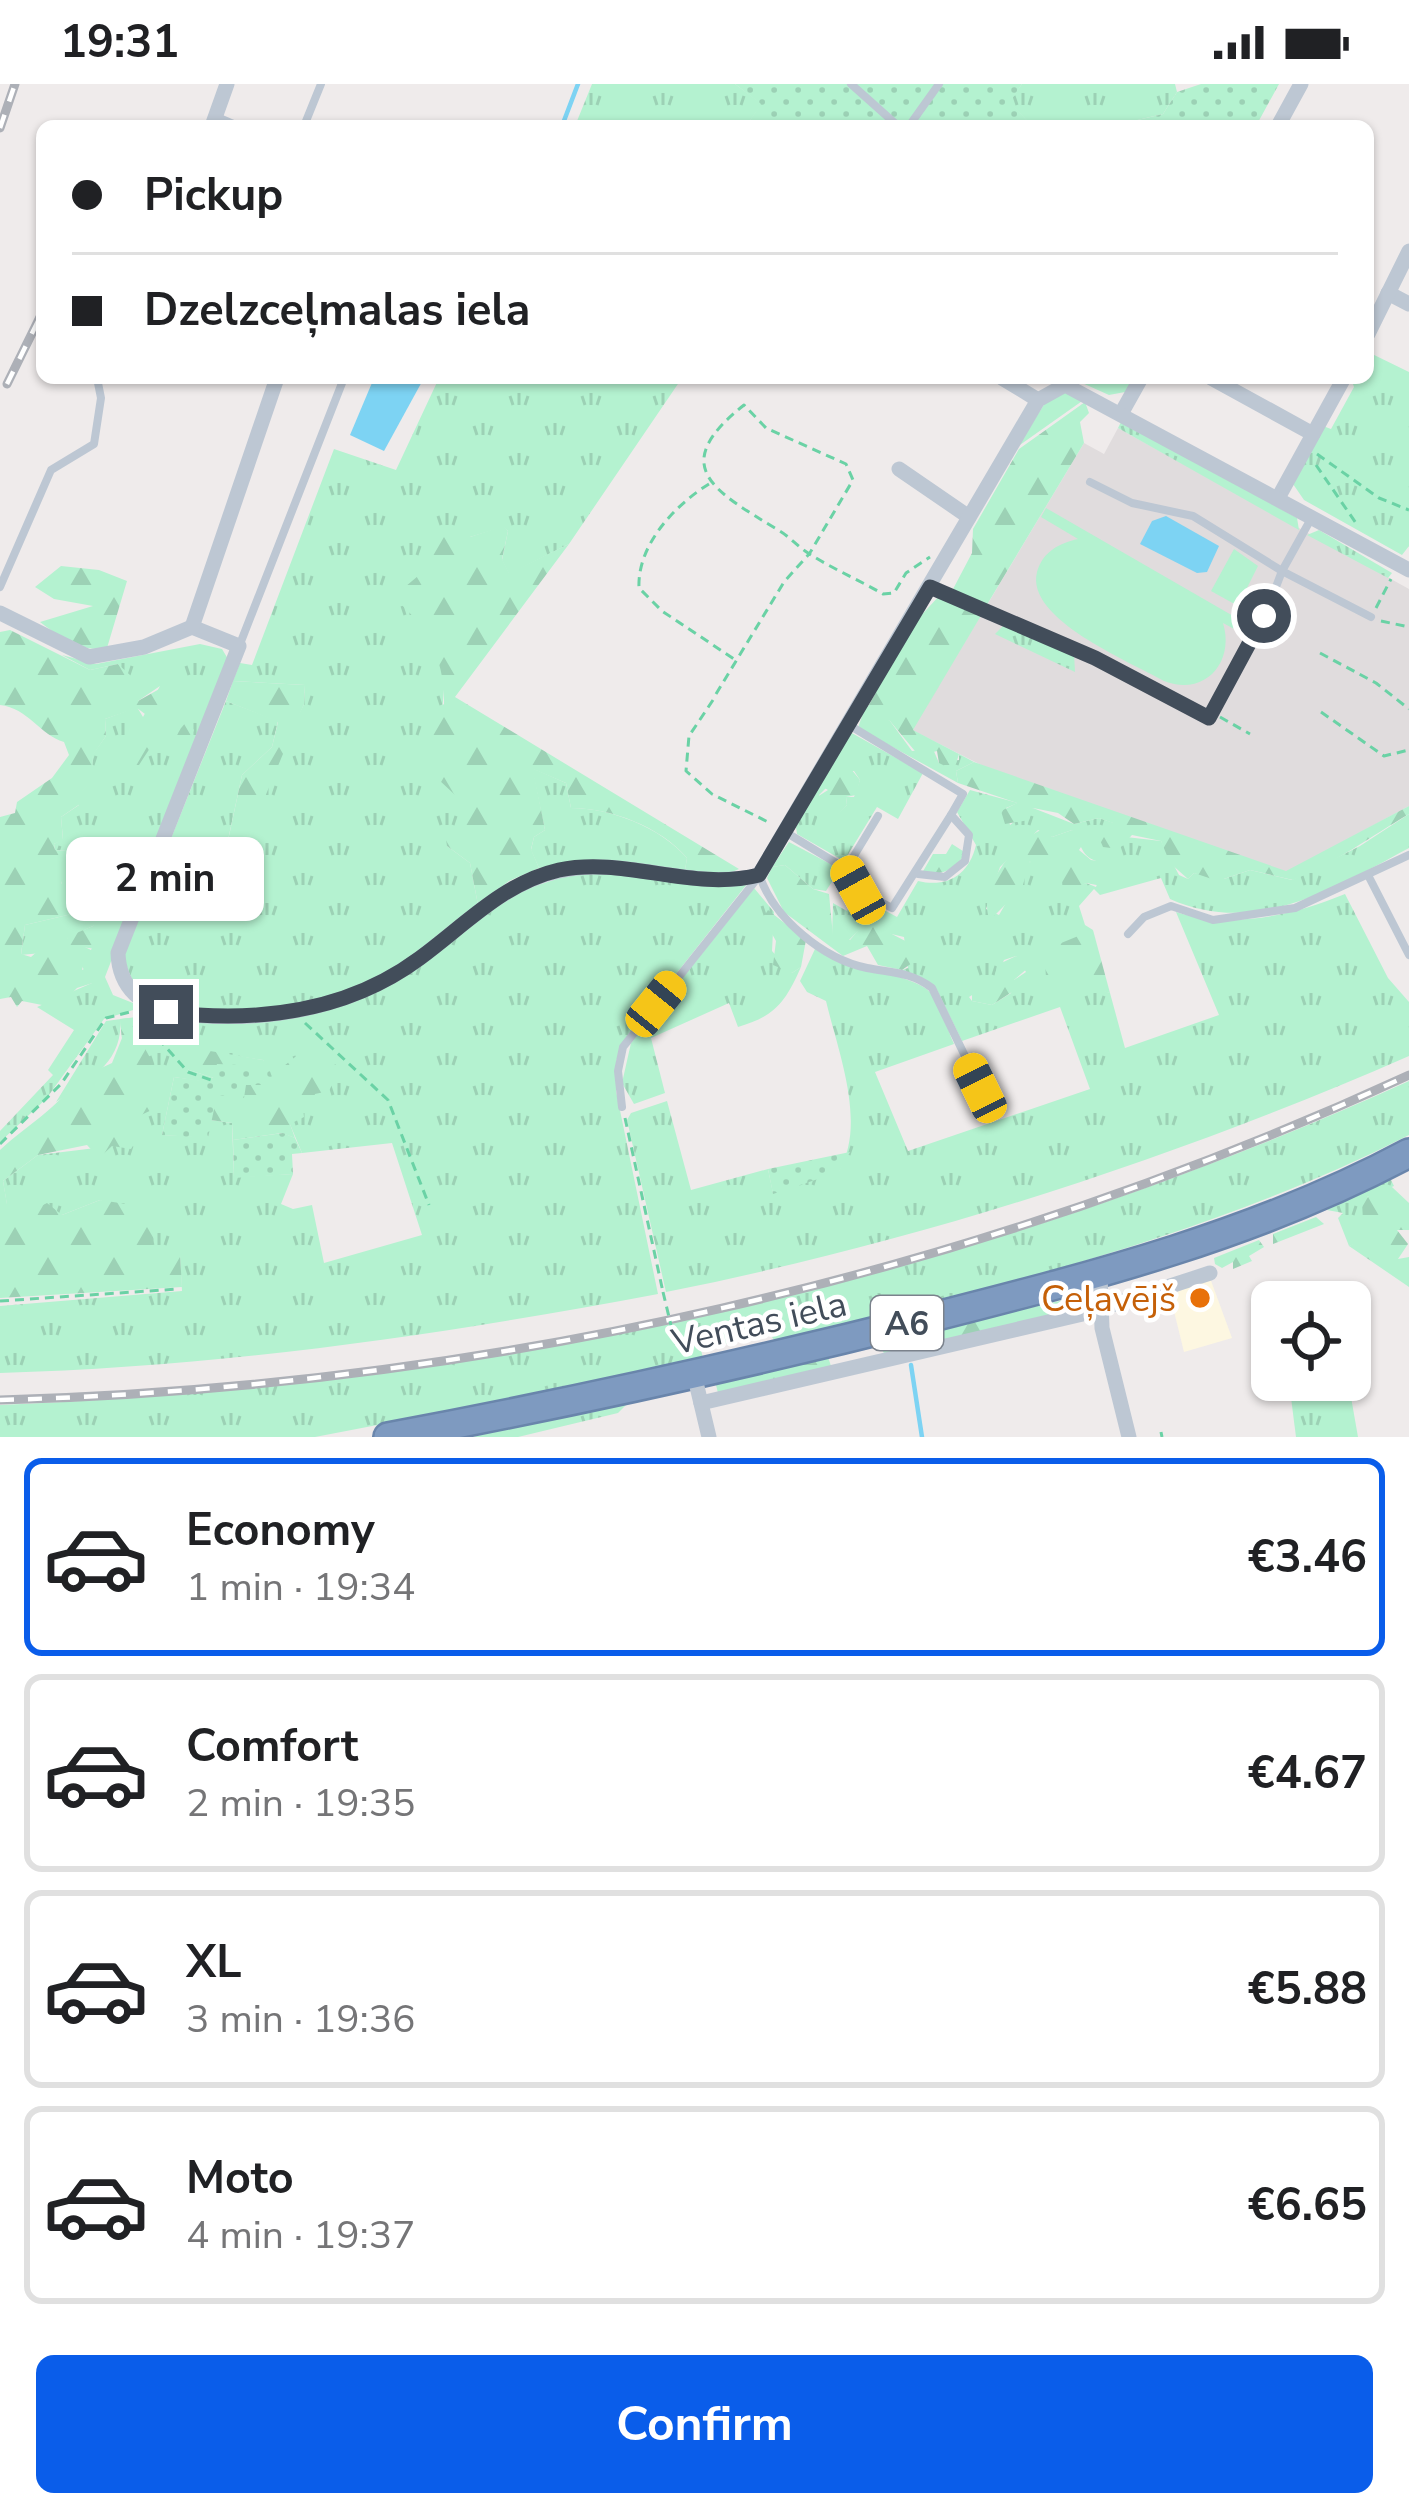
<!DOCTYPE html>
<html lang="en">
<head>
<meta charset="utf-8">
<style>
  body { margin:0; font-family:"Nunito Sans",sans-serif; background:#f2f2f2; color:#202124; height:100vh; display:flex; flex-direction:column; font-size:45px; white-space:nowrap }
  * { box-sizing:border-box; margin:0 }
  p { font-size:39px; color:#757577 }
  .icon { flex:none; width:66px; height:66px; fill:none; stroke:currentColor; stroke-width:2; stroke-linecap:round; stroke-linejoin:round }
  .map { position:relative; height:1353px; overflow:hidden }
  .side { display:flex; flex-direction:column; background:#fff; flex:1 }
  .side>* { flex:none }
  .banner { position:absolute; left:36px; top:36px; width:1338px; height:264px; border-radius:18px; box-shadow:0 3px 9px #0004; display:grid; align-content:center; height:264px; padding:0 36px; background:#fff }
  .buttons { position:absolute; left:1251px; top:1197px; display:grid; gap:24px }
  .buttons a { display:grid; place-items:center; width:120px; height:120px; border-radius:18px; background:#fff; box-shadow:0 3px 9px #0004; font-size:60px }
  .end { position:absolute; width:54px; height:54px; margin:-27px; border:15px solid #424d5a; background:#fff; box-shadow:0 0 0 6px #fff }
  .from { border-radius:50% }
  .bubble { position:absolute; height:84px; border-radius:18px; background:#fff; box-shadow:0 3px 9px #0004; font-size:39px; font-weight:700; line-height:84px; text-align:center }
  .car { position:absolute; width:36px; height:72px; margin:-36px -18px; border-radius:15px; box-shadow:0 0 9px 3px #0007; background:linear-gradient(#f5c518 24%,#345 0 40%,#f5c518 0 76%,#345 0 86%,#f5c518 0) }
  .banner b { display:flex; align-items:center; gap:42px; height:114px; font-size:45px }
  .banner b+b { border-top:3px solid #e0e0e0 }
  .banner i { width:30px; height:30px; background:#202124 }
  ul { padding:21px 0 0; list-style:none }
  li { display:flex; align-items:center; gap:36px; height:198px; margin:0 24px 18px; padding:0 12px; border:6px solid #e0e0e0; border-radius:18px }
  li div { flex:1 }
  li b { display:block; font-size:45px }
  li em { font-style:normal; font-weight:700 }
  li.on { border-color:#0a5dea }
  li>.icon { width:108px; height:108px; stroke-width:1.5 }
  .cta { display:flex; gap:24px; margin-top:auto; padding:24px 36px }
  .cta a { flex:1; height:138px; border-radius:18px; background:#0a5dea; color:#fff; font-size:48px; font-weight:700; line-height:138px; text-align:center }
  .status { display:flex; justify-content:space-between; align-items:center; height:84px; padding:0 60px; background:#fff; direction:ltr }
  .status svg { height:33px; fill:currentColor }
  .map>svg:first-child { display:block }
  .commercial { fill:#fdf7e1 }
  .education { fill:#e0dcdd }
  .grass { fill:url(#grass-tufts); fill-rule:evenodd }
  .forest { fill:url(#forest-firs) }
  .park { fill:url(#park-dots) }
  .pitch { fill:#b4f2d0 }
  .water { fill:#7dd3f3 }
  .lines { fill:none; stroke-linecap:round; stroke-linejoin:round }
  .stream { stroke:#7dd3f3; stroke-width:4.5 }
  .highway-casing { stroke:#6985ab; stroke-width:32 }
  .path { stroke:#6ad2a5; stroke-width:3; stroke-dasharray:9 6; stroke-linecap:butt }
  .lane { stroke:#bdc7d3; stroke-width:8 }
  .street { stroke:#bdc7d3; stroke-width:15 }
  .highway { stroke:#7e9ac0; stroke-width:27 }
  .rail-casing { stroke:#adb0b7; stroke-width:9 }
  .rail { stroke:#fff; stroke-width:4.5; stroke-dasharray:14; stroke-linecap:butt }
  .path-bridge { stroke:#6ad2a5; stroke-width:3; stroke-dasharray:9 6; stroke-linecap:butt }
  .route { stroke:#424d5a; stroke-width:15 }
  .food-dot { fill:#e8710a; stroke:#fff; stroke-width:4.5 }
  .labels { text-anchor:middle; stroke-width:9; stroke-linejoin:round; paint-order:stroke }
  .shield { fill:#fff; stroke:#7b828c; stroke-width:3 }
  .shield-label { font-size:33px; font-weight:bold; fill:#424d5a }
  .food-label { font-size:36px; fill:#c56008; stroke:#fff; text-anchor:end }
  .street-label { font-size:36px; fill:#424d5a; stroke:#fff }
</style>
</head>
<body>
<div class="status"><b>19:31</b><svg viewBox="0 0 49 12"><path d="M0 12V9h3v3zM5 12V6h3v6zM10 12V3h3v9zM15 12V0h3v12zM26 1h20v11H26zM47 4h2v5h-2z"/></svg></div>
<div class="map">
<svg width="1409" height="1353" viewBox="0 0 1409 1353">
  <defs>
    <pattern id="grass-tufts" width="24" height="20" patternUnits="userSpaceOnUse" patternTransform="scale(3)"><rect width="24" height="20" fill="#b4f2d0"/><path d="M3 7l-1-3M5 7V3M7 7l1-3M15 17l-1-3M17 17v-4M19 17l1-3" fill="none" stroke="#9cd1b5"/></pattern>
    <pattern id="forest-firs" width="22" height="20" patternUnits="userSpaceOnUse" patternTransform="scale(3)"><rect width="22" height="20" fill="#b4f2d0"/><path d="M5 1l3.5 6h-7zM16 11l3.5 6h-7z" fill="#9cd1b5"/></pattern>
    <pattern id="park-dots" width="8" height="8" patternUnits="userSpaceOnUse" patternTransform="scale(3)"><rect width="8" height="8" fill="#b4f2d0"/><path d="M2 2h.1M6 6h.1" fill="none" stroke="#9cd1b5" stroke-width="1.8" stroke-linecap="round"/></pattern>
  </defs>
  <rect width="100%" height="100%" fill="#efebeb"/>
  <polygon class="commercial" points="1210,1194 1232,1254 1184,1268 1170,1211"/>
  <polygon class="education" points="1118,344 1409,505 1409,722 1287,788 999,690 912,646 1084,359 1104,370"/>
  <g class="grass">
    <polygon points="592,0 735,0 762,20 746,42 575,42"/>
    <polygon points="1022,0 1175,0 1177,8 1163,30 1112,42 1032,42 1009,18"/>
    <polygon points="1368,268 1409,288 1409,462 1402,471 1304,416 1293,400 1323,342 1331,345 1354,303 1351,294 1368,294"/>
    <path d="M439,294H682L569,460L509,490L502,476L508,447L503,443L470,453L428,543L445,593L439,665L469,723L447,762L470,779L478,821C440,853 400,884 355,906C313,927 206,935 161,921C138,913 129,893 124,872L226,617L278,637L272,663L242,691L220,793L304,620L305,601L233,597L240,579L252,581L334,365L396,386Z"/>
    <polygon points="1071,294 1136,294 1125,308 1109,311"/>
    <polygon points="1063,308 1085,315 1017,363 1045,319"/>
    <polygon points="1122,336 1297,434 1299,446 1118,344"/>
    <polygon points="1319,446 1392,489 1388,494 1307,451"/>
    <polygon points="1003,542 1074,569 1075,588 995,550"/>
    <path d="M200,560L222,565L228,575L105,893L113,911L143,923L104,935L46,1015L0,1058V1047L53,991L48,986L74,946L37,923L92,899L72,866L21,871L25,841L76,829L78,823L70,821L61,801L67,767L55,766L54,760L63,755L61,733L79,721L77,712L91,697L93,670L106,652L105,635L137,623L143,633L160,602L138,617L118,580L90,586L62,571L96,580ZM112,813L121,827H109L91,866L67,854L93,842Z"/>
    <polygon points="866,620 890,637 912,667 933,665 939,679 959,676 959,670 974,678 956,687 958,699 858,644"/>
    <polygon points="850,648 923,689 898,735 877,723 844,777 797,750 796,743 819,701 828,702 819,711 819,723 831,736 847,721 846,713 854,713 860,696 854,687 826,689"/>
    <path d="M532,684L566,699L571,724C612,724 661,744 687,774L684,792L576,779L539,784L531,766L534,753L545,746Z"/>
    <path d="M970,706L1018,719L1006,724L1010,741L1033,724L1074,740L1099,734L1114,739L1110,742L1126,753L1161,757L1179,791L1188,795L1194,789L1224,795L1250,786L1292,796L1360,762L1409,730V764C1333,805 1256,853 1170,815L1161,794L1100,811L1094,805L1079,822L1085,841L1093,846L1069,894L1110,909L1125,964L1219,931L1176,828C1231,845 1292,832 1345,810L1388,894L1409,918V972C1171,1076 921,1157 666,1208L627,1036L631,1029L667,1017L691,1106L768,1085L773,1109L839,1087C867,1039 838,968 826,917L807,908L800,897L815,865C848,886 911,889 930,908C943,920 946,944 954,960L875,988L908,1067L1090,1005L1060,923L962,957L937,906L902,886L908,884L904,853L862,843L847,858L832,853L833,819L847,827L856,811L897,833L918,797C947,804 969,791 976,761L957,728ZM1038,746L1052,753L1072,746C1084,764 1080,775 1105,779L1096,803L1086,799L1070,806L1062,795L1041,796L1030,777L999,831L986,825L1000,783ZM1016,872L1026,888L1014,896L1011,909L992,921L972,917L969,913L995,897L1004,876Z"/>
    <polygon points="789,758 840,785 826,807 813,805 785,781 772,783"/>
    <path d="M579,788L747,800L627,952L616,977V1007L658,1210C440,1251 222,1283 0,1289V1222L182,1207L180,1172L153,1171L147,1138L100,1116L62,1131L7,1121L3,1097L38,1071L112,1062L131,1046L120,935C124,978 89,997 56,1018L106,937L159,930L189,986L214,994L212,999L174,993L162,1051L208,1053L210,1036L232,1039L234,1093L293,1090L281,1120L293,1125L312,1121L324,1179L422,1151L392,1059L302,1069L263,976L204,967L177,946L175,932L331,925L513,809Z"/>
    <path d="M754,804L774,828L772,867L792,889L801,883C785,919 775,932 738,943L729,919L651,954L665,1009L634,1020L622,999L631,959Z"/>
    <path d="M1409,997V1051C1208,1153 993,1205 775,1257L769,1249L701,1266L704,1278L315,1353H0V1321C487,1301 964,1199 1409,997Z"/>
    <polygon points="1390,1094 1394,1102 1367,1113 1367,1156 1349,1162 1338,1134 1343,1129 1327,1126"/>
    <polygon points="1348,1296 1358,1353 1296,1353 1290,1306"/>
    <polygon points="629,1318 618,1329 518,1353 472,1353"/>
  </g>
  <g class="forest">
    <polygon points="1085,318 1089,329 1080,338 1084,359 985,524 952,507 972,469 973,445 1019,365"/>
    <path d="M459,438L470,453L503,442L508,447L502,475L509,489L569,460L455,613L739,785L720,793L684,792L687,774C661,743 611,724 571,724L566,699L533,685L545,746L534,753L531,765L539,784L509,797L478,821L470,779L447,762L446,755L468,723L424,682L439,665L422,638L444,620C445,575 427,542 393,513L418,492L419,470L439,453L452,451Z"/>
    <path d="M61,482L99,486L127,497L107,564C80,569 60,553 40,538L93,522L54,515L35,503Z"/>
    <polygon points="940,511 982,530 913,646 959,670 956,680 947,683 939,679 937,667 919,672 890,637 865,628 915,538"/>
    <path d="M10,546L90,586L118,580L142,602L138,617L170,599L180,614L153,636L137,624L105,635L106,652L93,671L92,697L78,712L80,720L61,733L63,756L54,760L55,766L67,767L70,773L61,800H73L71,820L79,822L76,829L25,841L21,870L31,873C50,854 64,861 85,872L82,886L92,881L99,885L102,896L77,904L57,924L22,917L17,923L11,913L0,915V733L15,729L17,718L52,694L69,671L64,658C40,651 28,624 0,621V548Z"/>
    <polygon points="233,597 305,601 304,620 230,796 220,794 242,691 272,663 278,638 226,617"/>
    <polygon points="136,637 147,642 132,659 150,664 139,681 132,681 118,662 127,654 125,644"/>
    <path d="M187,638L194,646L175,689C166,678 175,646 187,638Z"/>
    <path d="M974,678L1286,787L1409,722V730C1370,753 1337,778 1293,796L1250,786L1218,797L1194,789L1188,795L1170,779L1161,757L1132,751L1119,765L1103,763L1097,749L1113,739L1099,734L1074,740L1058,729L1033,724L1029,736L1005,740L1001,727L1017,719L958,699L956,687Z"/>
    <polygon points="842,684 851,685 860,696 856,711 846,713 847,721 830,739 821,739 813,726 819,722 817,713 828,706 819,701 826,689"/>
    <path d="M1043,745L1052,753L1072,746L1087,754L1079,766L1091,776L1114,779L1112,799L1107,803L1086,799L1063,812L1062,796L1044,800L1033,790L1030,777L1022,804L990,836C976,808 1015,756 1043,745Z"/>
    <path d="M952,760L966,769C953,787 944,791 922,789L933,770H946Z"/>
    <polygon points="785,781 813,805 829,810 833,852 850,856 865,838 879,836 890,849 913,861 912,879 902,886 878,881 867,862 843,872 784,828 767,794 772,783"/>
    <polygon points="112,813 121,827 107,831 111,845 102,866 68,861 67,853 93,842 102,814"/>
    <polygon points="768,826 806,856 801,883 792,889 773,881 776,857 763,834"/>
    <polygon points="1093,846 1110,909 1046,893 1044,866"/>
    <circle cx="943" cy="885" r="16"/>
    <polygon points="1016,872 1029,883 1014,896 1015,906 992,921 972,917 972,904 994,897 997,881"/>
    <polygon points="159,930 175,932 178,946 204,966 263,976 274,990 310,961 340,984 329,1007 315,1010 311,1024 303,1024 304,1033 290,1040 295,1054 282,1049 233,1056 232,1039 210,1036 218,981 214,994 189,986 146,937"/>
    <path d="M128,934L163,997L156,1024L141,1031L130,1027L137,1055L131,1065L112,1062L99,1074L87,1061L38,1071L3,1097L7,1120L37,1124L47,1119L62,1131L100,1116L139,1122L154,1140L153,1171H180L182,1203L0,1214V1066C29,1039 69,1018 84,981L99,985L112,979L122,954L120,935Z"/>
    <polygon points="1379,1103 1392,1103 1409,1119 1409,1146 1397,1146 1408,1160 1398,1175 1409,1173 1409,1203 1349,1162 1364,1155 1362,1118"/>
    <polygon points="1316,1133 1324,1140 1273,1160 1273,1150"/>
    <polygon points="1259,1156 1264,1163 1249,1172 1252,1177 1233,1185 1233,1178 1222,1184 1215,1180 1214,1174"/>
    <polygon points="1094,1209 1100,1213 1092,1222 885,1271 881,1264 884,1258 913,1251"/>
    <polygon points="828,1273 831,1282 718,1309 715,1297"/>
  </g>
  <g class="park">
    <polygon points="735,0 1022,0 1010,18 1032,42 746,42 761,20"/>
    <polygon points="1201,0 1279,0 1256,42 1112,42 1163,30 1177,8"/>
    <polygon points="217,980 268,982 275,1001 246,1001 244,1014 217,1011 208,1054 162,1051 174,993 212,998"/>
    <polygon points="283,1049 295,1054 302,1069 292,1070 293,1090 234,1094 233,1056"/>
    <polygon points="850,1068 839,1088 773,1110 768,1085"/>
  </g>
  <g class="pitch">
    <path d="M1046,424L1254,544L1249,553L1223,539C1235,578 1205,613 1164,597C1129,577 1025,535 1037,488C1043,467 1060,459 1078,455L1041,433Z"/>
    <polygon points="1234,465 1258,482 1238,522 1211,507"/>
  </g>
  <g class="water">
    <polygon points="374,294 424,294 384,367 350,351"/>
    <polygon points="1166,432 1219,462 1207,488 1197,489 1140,460 1152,437"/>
  </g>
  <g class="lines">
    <g class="stream">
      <polyline points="562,42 578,0"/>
      <polyline points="911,1281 922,1353"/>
    </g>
    <g class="highway-casing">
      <path id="highway" d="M388,1353C570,1319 750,1279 929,1234C1094,1192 1258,1150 1409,1069"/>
    </g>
    <g class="path">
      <polyline points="1317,370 1379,414 1409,426"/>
      <polyline points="1316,381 1358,442"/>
      <path d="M709,400C675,421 637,461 639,504L662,527L737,577"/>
      <polyline points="1376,524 1391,495"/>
      <polyline points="1381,537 1409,543"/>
      <polyline points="1320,569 1376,599 1409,625"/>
      <path d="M716,610L784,498L809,470L811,467L853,396L846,380L766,344L744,321C666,383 715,407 778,446C789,452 797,462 808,469C831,484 859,496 883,510L894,509L906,489L930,473"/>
      <polyline points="713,616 689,652 686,687 712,710 770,739"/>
      <polyline points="1321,628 1384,672 1409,666"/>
      <polyline points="1220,633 1250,650"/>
      <polyline points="138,932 188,988 211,996"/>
      <polyline points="305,939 388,1016 429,1121"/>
      <polyline points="625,1034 663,1208"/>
      <polyline points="0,1060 61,1000 106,934 130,928"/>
      <polyline points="0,1217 178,1205"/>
      <polyline points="1161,1348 1162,1353"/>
    </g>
    <g class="lane">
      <polyline points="851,0 898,42"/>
      <polyline points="217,33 238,42"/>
      <polyline points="304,42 321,0"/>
      <polyline points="909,42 939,0"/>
      <polyline points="1312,433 1282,487 1371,533"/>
      <polyline points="0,503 51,386 94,360 101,314 97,294"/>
      <polyline points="930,503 1095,574 1209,634 1265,532 1282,487 1193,432 1132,419 1090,398"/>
      <polyline points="240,560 344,294"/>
      <polyline points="849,641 963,710 951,731 969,751 965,777 945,793 918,790"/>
      <polyline points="787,749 846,785 858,806 892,824 951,731"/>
      <polyline points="846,785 878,732"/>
      <path d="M760,793C775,835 823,875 867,884C892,889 911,888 932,904L980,1003"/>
      <polyline points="1369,793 1409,871"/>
      <polyline points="1128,850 1144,833 1171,822 1213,836 1295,824 1409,771"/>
      <polyline points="622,1023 618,987 623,963 756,796"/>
    </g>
    <g class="street">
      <polyline points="212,42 227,0"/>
      <polyline points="1278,42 1301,0"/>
      <polyline points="1388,209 1409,220"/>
      <polyline points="1368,250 1409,167"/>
      <polyline points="1002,294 1038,316"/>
      <polyline points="1211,294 1313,350"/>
      <polyline points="1122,328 1141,294"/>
      <polyline points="899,385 969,433"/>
      <polyline points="1278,414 1344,294"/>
      <path d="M0,529L89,573L144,563L192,543L239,562L118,869C119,904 143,924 175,929C261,940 350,926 420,874C465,841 503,799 559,787C625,771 692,808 759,791L1038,316L1065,301L1409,486"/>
      <polyline points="192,543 277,294"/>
      <polyline points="1100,1190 1102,1244 1129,1353"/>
      <polyline points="694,1290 709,1353"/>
      <polyline points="701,1319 1087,1229 1210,1189"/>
    </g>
    <use href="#highway" class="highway"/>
    <g class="rail-casing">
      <g id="rail">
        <polyline points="0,44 15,0"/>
        <polyline points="7,300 42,229"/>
        <path d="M0,1316C482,1303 971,1193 1409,991"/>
      </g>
    </g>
    <use href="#rail" class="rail"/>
    <polyline class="path-bridge" points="663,1208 676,1262"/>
  </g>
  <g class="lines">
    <path class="route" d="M166,928C256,939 346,929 420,874C465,841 503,799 559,786C625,772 692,808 759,791L930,503L1095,574L1209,634L1264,532"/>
  </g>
  <circle class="food-dot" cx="1200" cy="1214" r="12"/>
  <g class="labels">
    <rect class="shield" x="871" y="1212" width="72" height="54" rx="9"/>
    <g class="shield-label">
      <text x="907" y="1251">A6</text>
    </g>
    <g class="food-label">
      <text x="1176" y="1227">Ceļavējš</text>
    </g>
    <g class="street-label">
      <text transform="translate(759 1238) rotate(-13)" y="13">Ventas iela</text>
    </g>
  </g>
</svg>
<div class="buttons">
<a><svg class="icon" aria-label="locate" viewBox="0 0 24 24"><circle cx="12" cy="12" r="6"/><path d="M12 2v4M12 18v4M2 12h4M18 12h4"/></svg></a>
</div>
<i class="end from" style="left:1264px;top:532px"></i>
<i class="end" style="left:166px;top:928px"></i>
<div class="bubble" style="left:66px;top:753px;width:198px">2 min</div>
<i class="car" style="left:858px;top:806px;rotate:331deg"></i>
<i class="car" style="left:656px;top:920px;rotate:39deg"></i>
<i class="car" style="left:980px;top:1004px;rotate:334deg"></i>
<div class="banner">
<b><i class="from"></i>Pickup</b>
<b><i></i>Dzelzceļmalas iela</b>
</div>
</div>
<section class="side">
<ul>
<li class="on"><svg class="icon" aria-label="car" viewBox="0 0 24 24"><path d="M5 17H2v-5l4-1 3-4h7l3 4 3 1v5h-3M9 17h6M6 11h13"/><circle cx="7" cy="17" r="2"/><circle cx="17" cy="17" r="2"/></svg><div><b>Economy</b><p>1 min · 19:34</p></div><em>€3.46</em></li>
<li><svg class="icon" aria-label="car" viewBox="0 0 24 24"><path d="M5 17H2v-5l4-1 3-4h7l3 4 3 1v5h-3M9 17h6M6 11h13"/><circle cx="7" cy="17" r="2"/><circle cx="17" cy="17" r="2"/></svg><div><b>Comfort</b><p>2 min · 19:35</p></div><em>€4.67</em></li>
<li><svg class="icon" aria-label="car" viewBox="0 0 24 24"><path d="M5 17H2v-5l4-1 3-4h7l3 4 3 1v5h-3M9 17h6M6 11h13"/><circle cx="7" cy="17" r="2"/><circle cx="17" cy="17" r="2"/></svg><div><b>XL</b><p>3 min · 19:36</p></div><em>€5.88</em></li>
<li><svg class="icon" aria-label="car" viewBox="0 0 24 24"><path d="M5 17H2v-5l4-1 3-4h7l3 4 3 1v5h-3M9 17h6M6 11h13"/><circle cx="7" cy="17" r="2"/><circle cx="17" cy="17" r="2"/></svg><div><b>Moto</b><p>4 min · 19:37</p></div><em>€6.65</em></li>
</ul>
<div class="cta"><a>Confirm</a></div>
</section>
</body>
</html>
